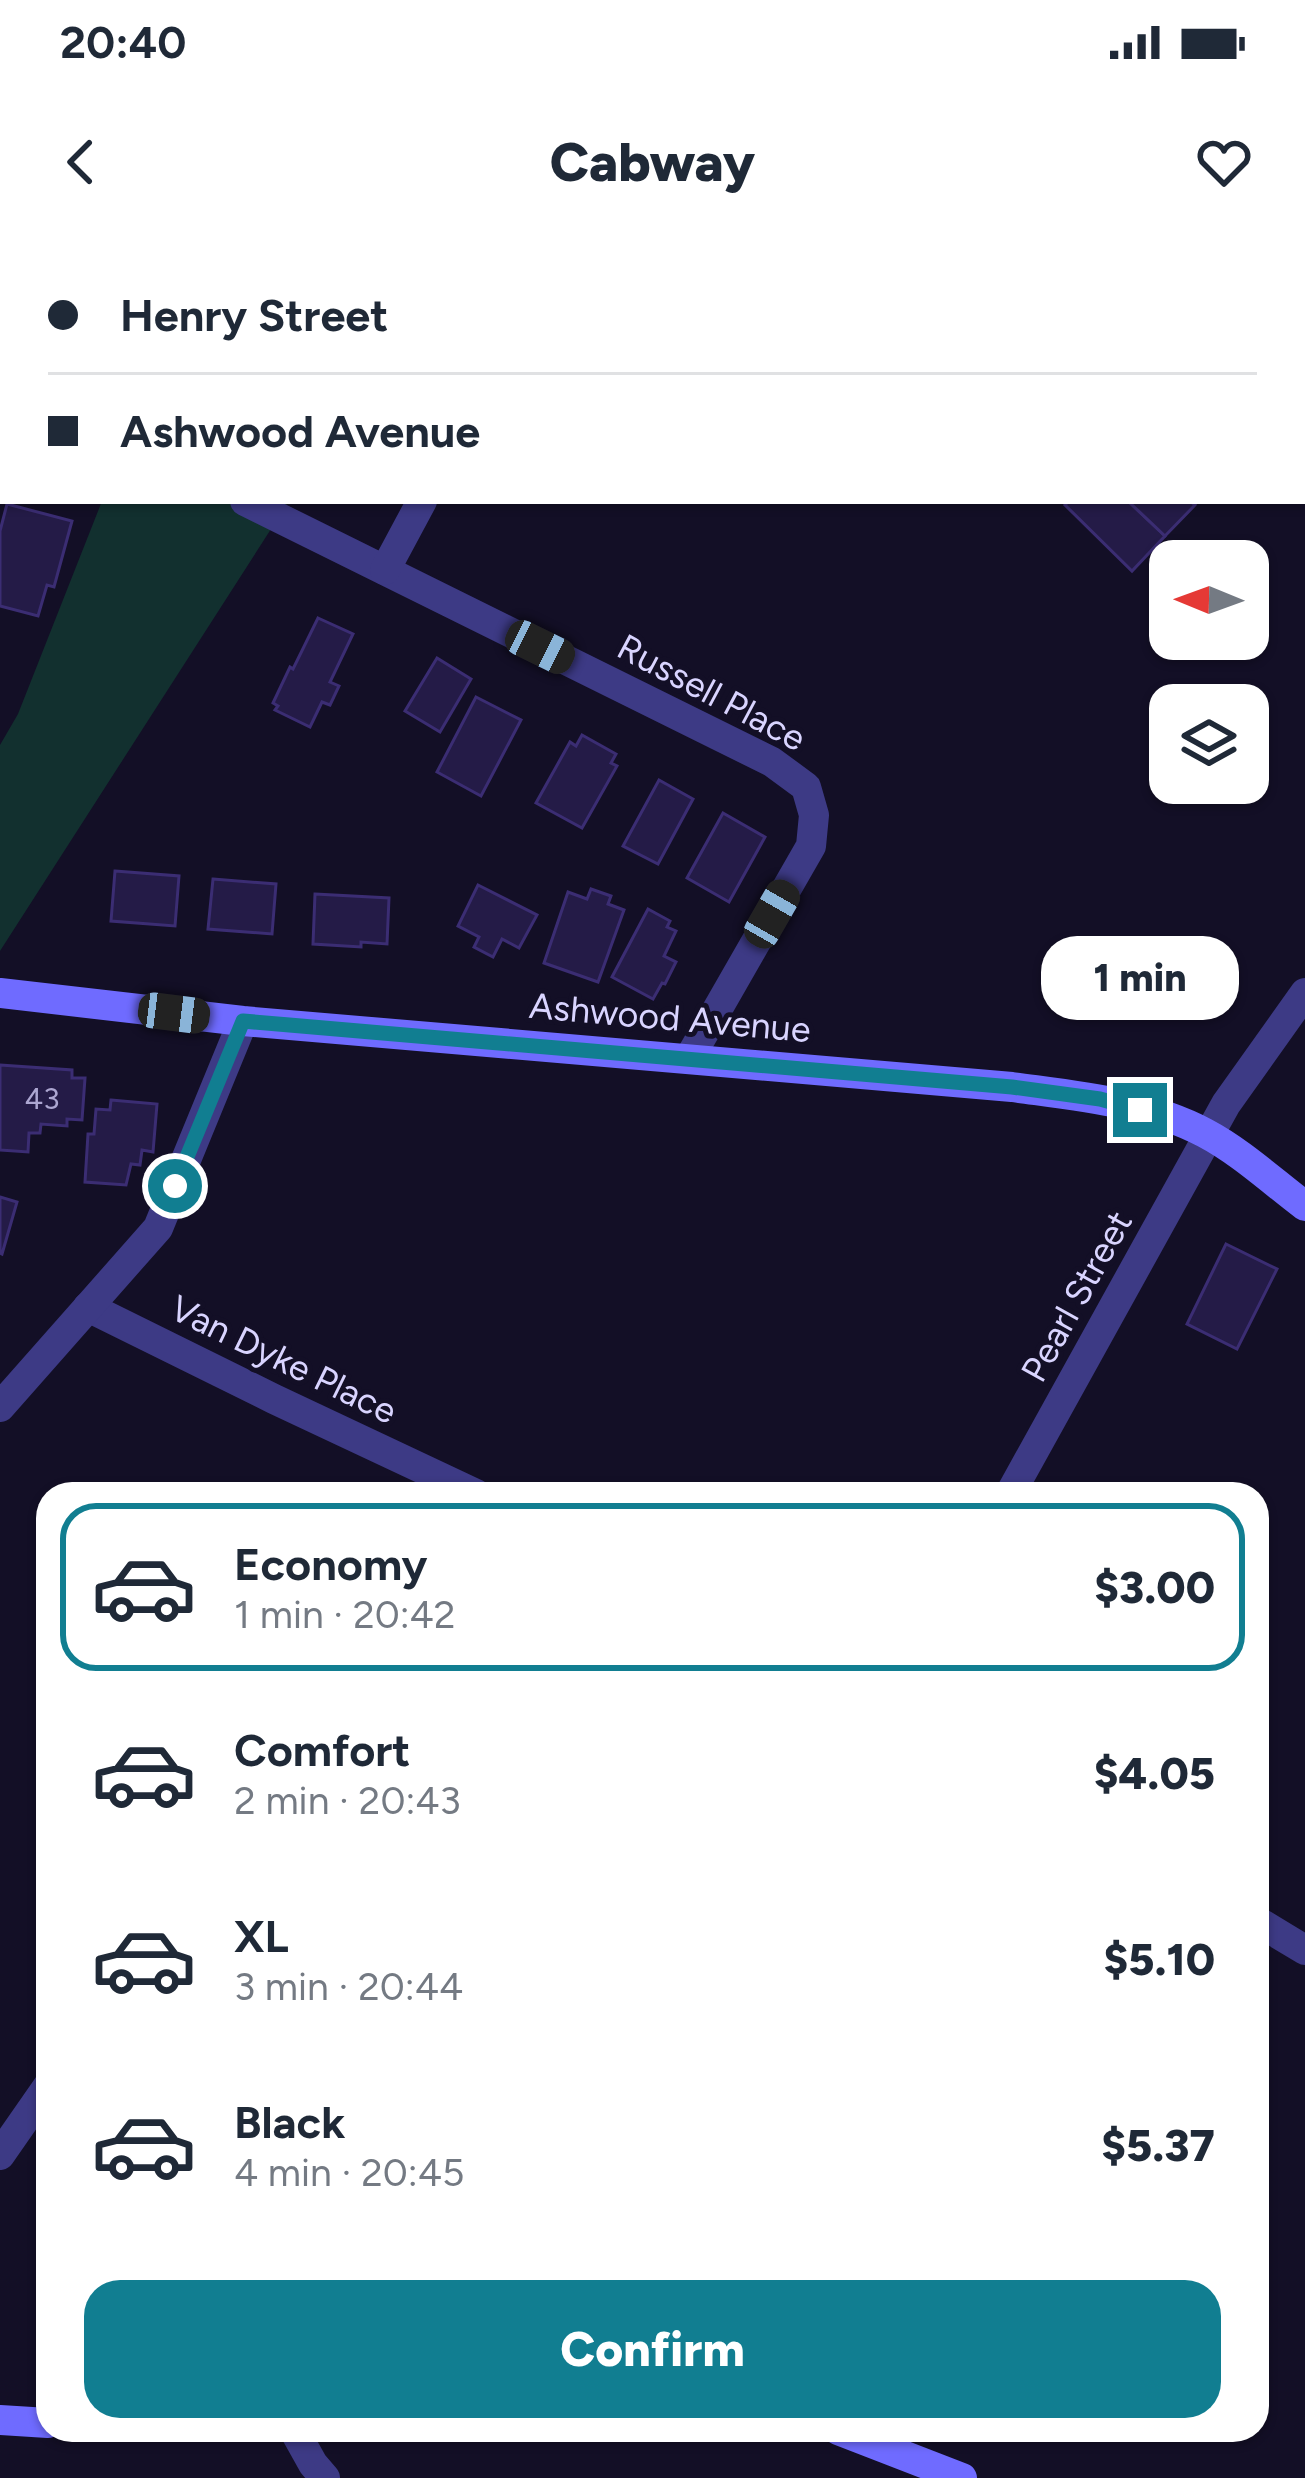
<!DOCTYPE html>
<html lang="en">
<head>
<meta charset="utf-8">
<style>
  body { margin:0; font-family:Figtree,sans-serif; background:#f2f2f3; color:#1f2937; height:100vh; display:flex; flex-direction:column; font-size:45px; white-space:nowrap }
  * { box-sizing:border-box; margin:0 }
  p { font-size:39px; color:#747a83 }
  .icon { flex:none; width:66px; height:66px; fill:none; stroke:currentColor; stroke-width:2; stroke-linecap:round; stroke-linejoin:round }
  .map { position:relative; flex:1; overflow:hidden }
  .side { position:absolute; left:36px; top:1242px; width:1233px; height:960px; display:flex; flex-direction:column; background:#fff; border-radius:36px; box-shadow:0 3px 9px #0004 }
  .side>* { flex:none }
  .top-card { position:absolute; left:0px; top:0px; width:1305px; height:264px; box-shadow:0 3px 9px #0004; display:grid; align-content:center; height:264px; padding:0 48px; background:#fff }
  .needle { width:78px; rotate:271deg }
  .tools { position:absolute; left:1149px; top:300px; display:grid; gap:24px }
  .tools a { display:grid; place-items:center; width:120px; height:120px; border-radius:24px; background:#fff; box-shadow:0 3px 9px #0004; font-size:60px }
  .end { position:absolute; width:54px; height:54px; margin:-27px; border:15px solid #117e91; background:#fff; box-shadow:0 0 0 6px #fff }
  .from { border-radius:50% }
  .bubble { position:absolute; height:84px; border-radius:36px; background:#fff; box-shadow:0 3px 9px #0004; font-size:39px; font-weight:800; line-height:84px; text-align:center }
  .car { position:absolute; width:36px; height:72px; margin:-36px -18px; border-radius:15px; box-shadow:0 0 9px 3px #0007; background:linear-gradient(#222 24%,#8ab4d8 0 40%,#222 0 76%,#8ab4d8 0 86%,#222 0) }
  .top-card b { display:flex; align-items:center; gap:42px; height:114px; font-size:45px }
  .top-card b+b { border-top:3px solid #e0e1e3 }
  .top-card i { width:30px; height:30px; background:#1f2937 }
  ul { padding:21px 0 0; list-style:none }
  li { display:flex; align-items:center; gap:36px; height:168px; margin:0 24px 18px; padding:0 24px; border:6px solid transparent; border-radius:36px }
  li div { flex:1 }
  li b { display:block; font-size:45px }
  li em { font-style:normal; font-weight:800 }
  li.current { border-color:#117e91 }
  li>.icon { width:108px; height:108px; stroke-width:1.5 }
  .cta { display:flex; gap:24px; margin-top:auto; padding:24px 48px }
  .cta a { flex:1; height:138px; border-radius:36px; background:#117e91; color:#fff; font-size:48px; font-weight:800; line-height:138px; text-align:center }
  .status { display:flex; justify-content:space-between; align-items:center; height:84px; padding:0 60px; background:#fff; direction:ltr }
  .status svg { height:33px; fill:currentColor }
  header { display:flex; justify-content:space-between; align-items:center; height:156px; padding:0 48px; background:#fff; font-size:54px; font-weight:800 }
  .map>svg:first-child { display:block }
  .green { fill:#12302f }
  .building { fill:#241b47; stroke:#3b2d73; stroke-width:3 }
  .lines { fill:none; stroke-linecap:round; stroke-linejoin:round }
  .street { stroke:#3d3a85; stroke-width:30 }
  .secondary { stroke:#6f6bff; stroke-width:30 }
  .route { stroke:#117e91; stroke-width:15 }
  .labels { text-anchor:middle; stroke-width:10; stroke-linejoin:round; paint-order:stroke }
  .number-label { font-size:30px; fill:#aca6d1 }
  .street-label { font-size:36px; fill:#d9d4ff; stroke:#130f26 }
</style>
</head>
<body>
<div class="status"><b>20:40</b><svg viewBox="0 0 49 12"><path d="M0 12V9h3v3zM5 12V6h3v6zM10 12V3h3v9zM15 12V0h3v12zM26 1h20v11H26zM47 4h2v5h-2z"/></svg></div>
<header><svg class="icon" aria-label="back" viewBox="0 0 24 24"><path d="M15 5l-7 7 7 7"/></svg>Cabway<svg class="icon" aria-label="heart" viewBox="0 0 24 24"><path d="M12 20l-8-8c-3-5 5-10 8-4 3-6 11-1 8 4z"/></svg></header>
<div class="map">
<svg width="1305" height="2238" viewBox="0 0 1305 2238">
  <rect width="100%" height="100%" fill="#130f26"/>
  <g class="green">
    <polygon points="65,0 434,0 432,3 64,3"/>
    <polygon points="102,261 289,261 0,711 0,505 18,474"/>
  </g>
  <g class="building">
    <polygon points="1069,261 1128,261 1165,296 1132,331 1065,265"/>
    <polygon points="1128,261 1190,261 1195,265 1165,296"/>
    <polygon points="7,264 72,281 54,347 47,345 38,376 0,366 0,291"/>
    <polygon points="318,378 353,394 330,442 339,446 330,465 322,462 310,487 275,470 278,466 273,463 290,427 293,429"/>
    <polygon points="437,418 471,439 440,492 405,471"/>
    <polygon points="476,457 521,480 481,556 437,532"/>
    <polygon points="582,495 616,514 611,523 617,526 582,588 536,563 570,502 576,506"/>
    <polygon points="659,540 693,559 658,624 623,606"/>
    <polygon points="723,573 765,597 729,662 687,638"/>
    <polygon points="115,631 179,636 175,686 111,681"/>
    <polygon points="213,639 276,644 272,694 208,689"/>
    <polygon points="478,645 537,675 519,708 502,699 493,717 474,707 479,697 458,686"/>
    <polygon points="591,649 611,656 608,664 624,670 598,742 544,723 568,652 587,659"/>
    <polygon points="315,654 389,658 387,704 361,702 361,707 313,704"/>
    <polygon points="648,669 670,681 667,687 676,691 664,716 676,722 665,744 662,743 653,759 612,737"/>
    <polygon points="0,825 72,830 72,838 85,838 82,880 67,879 67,886 41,884 40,893 29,893 28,912 0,910"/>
    <polygon points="111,860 157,864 153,912 142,910 140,925 131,924 126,945 85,942 88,894 94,894 96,869 110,870"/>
    <polygon points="0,957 17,962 2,1014 0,1013"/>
    <polygon points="1226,1004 1277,1029 1237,1109 1187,1084"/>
  </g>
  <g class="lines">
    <g class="street">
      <polyline points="693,3 694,0"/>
      <polyline points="1197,3 1199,0"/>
      <polyline points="0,173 3,174"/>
      <polyline points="245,261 772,522 806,547 814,575 811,606 690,817"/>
      <polyline points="385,330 422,261"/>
      <polyline points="88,1067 274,1159 476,1254"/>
      <polyline points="0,1167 158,988 243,781"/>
      <polyline points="1010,1254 1226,864 1305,753"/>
      <polyline points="1257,1681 1305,1710"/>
      <polyline points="0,1915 48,1846"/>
      <polyline points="294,2190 313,2224 325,2238"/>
    </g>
    <g class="secondary">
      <path d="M0,753L243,781L1012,847C1077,856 1147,862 1205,893C1241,912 1273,942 1305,966"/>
      <polyline points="0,2180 48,2183"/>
      <polyline points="838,2190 962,2238"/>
    </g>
  </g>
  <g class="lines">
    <polyline class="route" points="175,946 243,781 1012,847 1100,859 1140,870"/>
  </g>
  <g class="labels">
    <g class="number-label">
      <text x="42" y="869">43</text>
    </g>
    <g class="street-label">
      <text transform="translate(712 452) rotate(28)" y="13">Russell Place</text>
      <text transform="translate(670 777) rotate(5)" y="13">Ashwood Avenue</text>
      <text transform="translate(1076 1056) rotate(-61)" y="13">Pearl Street</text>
      <text transform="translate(284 1119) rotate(26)" y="13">Van Dyke Place</text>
    </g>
  </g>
</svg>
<div class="tools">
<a><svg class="needle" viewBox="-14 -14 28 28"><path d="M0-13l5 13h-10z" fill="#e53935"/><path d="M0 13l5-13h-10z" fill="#747a83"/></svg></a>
<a><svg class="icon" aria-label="layers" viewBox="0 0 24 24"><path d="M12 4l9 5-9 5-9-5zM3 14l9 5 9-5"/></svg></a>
</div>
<i class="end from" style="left:175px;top:946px"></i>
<i class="end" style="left:1140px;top:870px"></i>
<div class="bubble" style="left:1041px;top:696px;width:198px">1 min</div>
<i class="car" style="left:540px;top:407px;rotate:116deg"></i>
<i class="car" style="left:772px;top:674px;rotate:30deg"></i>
<i class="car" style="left:174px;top:773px;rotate:97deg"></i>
<div class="top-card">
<b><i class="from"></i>Henry Street</b>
<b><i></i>Ashwood Avenue</b>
</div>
<section class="side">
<ul>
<li class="current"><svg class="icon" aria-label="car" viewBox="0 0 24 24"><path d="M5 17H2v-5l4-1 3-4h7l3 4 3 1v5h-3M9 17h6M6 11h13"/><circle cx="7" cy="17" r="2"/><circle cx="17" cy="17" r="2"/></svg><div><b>Economy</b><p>1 min · 20:42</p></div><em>$3.00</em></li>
<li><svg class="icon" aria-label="car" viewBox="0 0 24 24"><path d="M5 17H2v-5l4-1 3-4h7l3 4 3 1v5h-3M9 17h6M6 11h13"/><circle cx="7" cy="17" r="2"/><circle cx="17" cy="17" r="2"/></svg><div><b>Comfort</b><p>2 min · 20:43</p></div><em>$4.05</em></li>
<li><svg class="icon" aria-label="car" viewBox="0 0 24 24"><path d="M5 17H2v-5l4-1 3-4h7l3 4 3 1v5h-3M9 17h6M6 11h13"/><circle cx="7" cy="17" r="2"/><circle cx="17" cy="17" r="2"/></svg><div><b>XL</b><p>3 min · 20:44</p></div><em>$5.10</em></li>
<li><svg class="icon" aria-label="car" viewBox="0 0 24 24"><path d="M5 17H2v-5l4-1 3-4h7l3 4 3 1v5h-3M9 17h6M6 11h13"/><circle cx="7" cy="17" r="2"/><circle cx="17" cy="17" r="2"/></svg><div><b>Black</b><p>4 min · 20:45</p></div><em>$5.37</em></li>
</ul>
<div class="cta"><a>Confirm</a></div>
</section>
</div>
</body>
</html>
